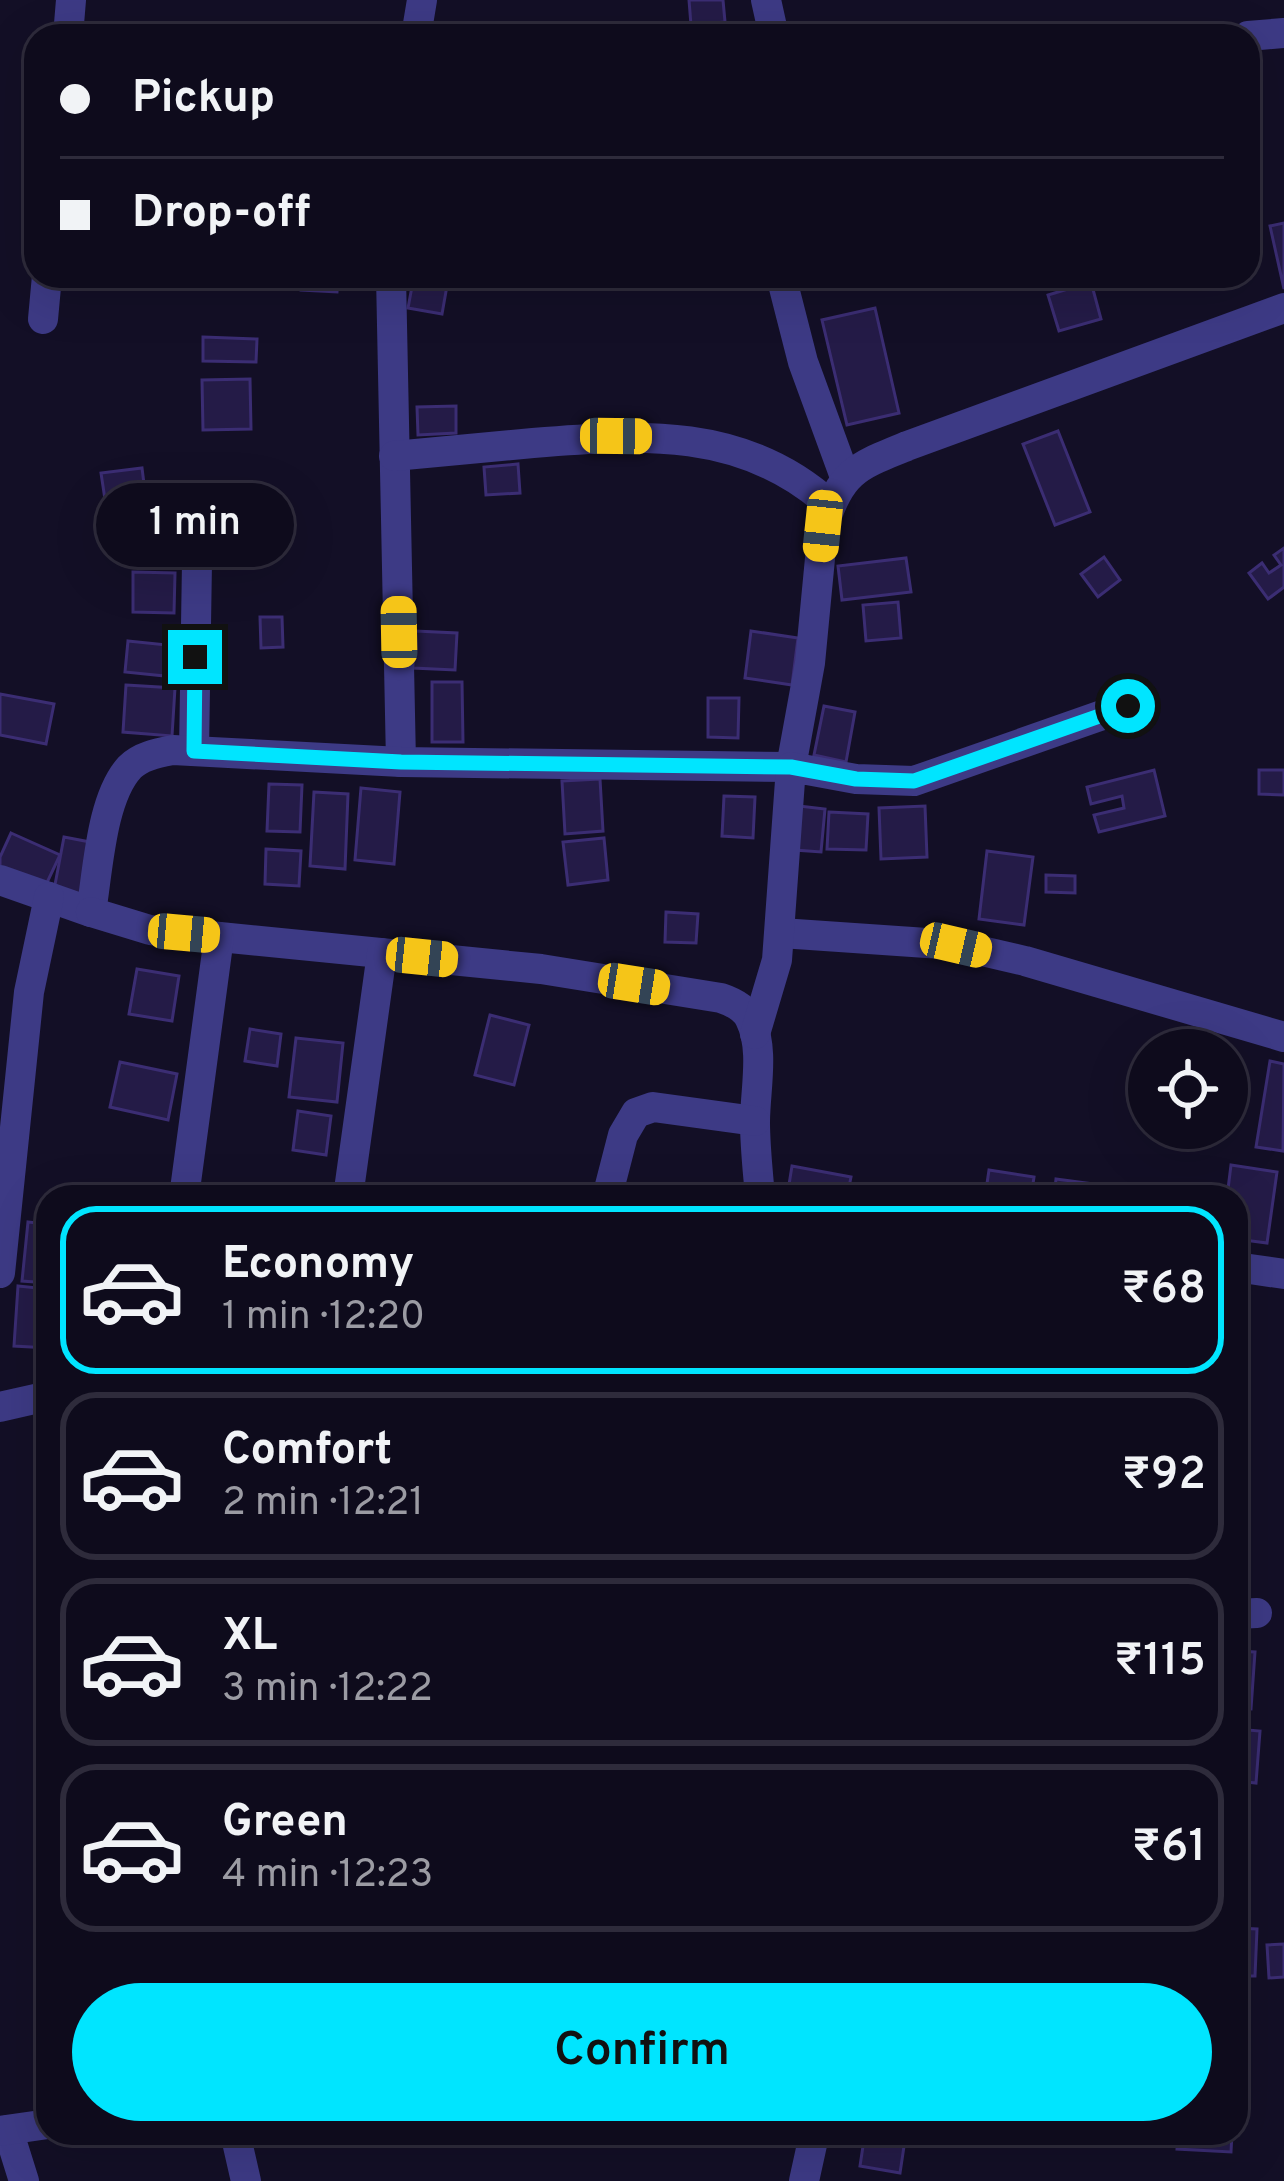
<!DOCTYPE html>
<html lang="en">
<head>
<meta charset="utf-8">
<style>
  body { margin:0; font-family:Overpass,sans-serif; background:#1c1929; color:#f1f3f6; height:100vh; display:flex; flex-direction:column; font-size:45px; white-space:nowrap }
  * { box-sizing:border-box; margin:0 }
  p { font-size:39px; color:#9b9ba3 }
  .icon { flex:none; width:66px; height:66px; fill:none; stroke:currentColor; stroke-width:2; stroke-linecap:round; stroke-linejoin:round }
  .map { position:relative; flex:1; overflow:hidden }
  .side { position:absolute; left:36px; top:1185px; width:1212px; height:960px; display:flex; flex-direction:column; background:#0e0b1c; border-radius:36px; box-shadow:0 12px 48px #0002,0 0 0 3px #2e2b3b }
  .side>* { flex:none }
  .top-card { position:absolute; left:24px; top:24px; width:1236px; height:264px; border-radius:36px; box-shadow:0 12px 48px #0002,0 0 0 3px #2e2b3b; display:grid; align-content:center; height:264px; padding:0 36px; background:#0e0b1c }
  .buttons { position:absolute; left:1128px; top:1029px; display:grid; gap:24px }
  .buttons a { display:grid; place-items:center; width:120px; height:120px; border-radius:50%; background:#0e0b1c; box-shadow:0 12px 48px #0002,0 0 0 3px #2e2b3b; font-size:60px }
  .end { position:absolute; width:54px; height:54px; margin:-27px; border:15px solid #00e5ff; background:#111; box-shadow:0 0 0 6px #111 }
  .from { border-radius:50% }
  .bubble { position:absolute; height:84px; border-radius:42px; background:#0e0b1c; box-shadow:0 12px 48px #0002,0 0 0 3px #2e2b3b; font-size:39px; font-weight:600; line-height:84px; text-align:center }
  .car { position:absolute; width:36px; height:72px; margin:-36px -18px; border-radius:15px; box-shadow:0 0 9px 3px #0007; background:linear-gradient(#f5c518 24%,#345 0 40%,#f5c518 0 76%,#345 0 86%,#f5c518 0) }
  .top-card b { display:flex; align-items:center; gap:42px; height:114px; font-size:45px }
  .top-card b+b { border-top:3px solid #2e2b3b }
  .top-card i { width:30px; height:30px; background:#f1f3f6 }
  ul { padding:21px 0 0; list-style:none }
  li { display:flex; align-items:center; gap:36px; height:168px; margin:0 24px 18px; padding:0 12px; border:6px solid #2e2b3b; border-radius:36px }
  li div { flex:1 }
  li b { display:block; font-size:45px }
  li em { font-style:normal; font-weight:600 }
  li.on { border-color:#00e5ff }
  li>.icon { width:108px; height:108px; stroke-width:1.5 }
  .primary-button { display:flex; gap:24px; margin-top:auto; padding:24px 36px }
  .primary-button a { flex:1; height:138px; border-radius:72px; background:#00e5ff; color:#111; font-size:48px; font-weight:600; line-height:138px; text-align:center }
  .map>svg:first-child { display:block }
  .building { fill:#241b47; stroke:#3b2d73; stroke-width:3 }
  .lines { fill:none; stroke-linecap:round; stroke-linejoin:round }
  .minor { stroke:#3d3a85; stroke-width:30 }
  .route { stroke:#00e5ff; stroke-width:15 }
</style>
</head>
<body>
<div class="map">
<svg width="1284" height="2181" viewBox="0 0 1284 2181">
  <rect width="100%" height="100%" fill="#130f26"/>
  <g class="building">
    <polygon points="689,0 723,0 725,22 691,25"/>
    <polygon points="1284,223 1284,289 1270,226"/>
    <polygon points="301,276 338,276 337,292 301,290"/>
    <polygon points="414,276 448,280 442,314 408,308"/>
    <polygon points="1091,282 1101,319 1059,331 1048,295"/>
    <polygon points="875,308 899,413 847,425 822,320"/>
    <polygon points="203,337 257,339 256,362 203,361"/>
    <polygon points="250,379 251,429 203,430 202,380"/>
    <polygon points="456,406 456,433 418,435 417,407"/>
    <polygon points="1058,431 1090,512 1055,525 1023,444"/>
    <polygon points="518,464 520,493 486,495 484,467"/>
    <polygon points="142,468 146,500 106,506 101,473"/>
    <polygon points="1284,548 1284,587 1268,599 1249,573 1262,563 1269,573 1281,565 1274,555"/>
    <polygon points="1104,557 1120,580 1098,597 1081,574"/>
    <polygon points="906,558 911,592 842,600 838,566"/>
    <polygon points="133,572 175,573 174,613 133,612"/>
    <polygon points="898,602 901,638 866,641 863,605"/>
    <polygon points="260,617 282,617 283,647 261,648"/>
    <polygon points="415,631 457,633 455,670 413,668"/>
    <polygon points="751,631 798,638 792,685 745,678"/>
    <polygon points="128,641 177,646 175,677 125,672"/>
    <polygon points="432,682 462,682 463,742 432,742"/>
    <polygon points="126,685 175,688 172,736 123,732"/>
    <polygon points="0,694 54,704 46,744 0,735"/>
    <polygon points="708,698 739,698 738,738 708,737"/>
    <polygon points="824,706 855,712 846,762 814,755"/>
    <polygon points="1154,770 1165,816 1099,832 1094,815 1124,808 1122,796 1091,804 1087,787"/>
    <polygon points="1259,770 1284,770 1284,795 1259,794"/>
    <polygon points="600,779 603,831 565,834 562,781"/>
    <polygon points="269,784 302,785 300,832 267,831"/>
    <polygon points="361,788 400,792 394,864 355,860"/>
    <polygon points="314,792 348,794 345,869 310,866"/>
    <polygon points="724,796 755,797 753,838 722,836"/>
    <polygon points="799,806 825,809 821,852 795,850"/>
    <polygon points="925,806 927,857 881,859 879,808"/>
    <polygon points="829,812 868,814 866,850 827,849"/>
    <polygon points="11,833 60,855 44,889 0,869 0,857"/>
    <polygon points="64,837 90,842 81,895 54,890"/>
    <polygon points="604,838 608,880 568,885 563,842"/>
    <polygon points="266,849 301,851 299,886 265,884"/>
    <polygon points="987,851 1033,857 1024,925 979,919"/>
    <polygon points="1046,875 1075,876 1075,893 1046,892"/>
    <polygon points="666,912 698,914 696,943 665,942"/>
    <polygon points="137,969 179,976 172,1021 129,1014"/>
    <polygon points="490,1015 529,1025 514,1085 475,1075"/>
    <polygon points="250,1029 281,1034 277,1066 245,1061"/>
    <polygon points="296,1038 343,1043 337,1102 289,1097"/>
    <polygon points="1270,1061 1284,1064 1283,1151 1256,1147"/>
    <polygon points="120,1062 177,1074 168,1120 110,1107"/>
    <polygon points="298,1111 331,1116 326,1155 293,1150"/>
    <polygon points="1231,1165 1277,1172 1267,1243 1236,1239 1236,1197 1227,1197"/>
    <polygon points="792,1166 851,1177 847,1197 787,1197"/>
    <polygon points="989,1170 1034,1177 1031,1197 985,1197"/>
    <polygon points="1056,1179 1094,1184 1093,1197 1054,1197"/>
    <polygon points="28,1222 48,1224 48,1283 22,1281"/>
    <polygon points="18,1286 48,1289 48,1348 14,1346"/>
    <polygon points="1236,1651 1255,1652 1251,1709 1236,1708"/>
    <polygon points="1236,1729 1260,1731 1256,1783 1236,1781"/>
    <polygon points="1236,1795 1246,1795 1247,1852 1236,1852"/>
    <polygon points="1236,1928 1257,1929 1255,1976 1236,1976"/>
    <polygon points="1284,1944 1284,1977 1269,1978 1267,1945"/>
    <polygon points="865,2133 906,2133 900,2173 860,2166"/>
    <polygon points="1178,2133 1232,2133 1231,2152 1177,2149"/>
  </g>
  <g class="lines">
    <g class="minor">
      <polyline points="766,0 774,36"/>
      <polyline points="68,36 71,0"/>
      <polyline points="416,36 422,0"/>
      <polyline points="1248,36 1284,33"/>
      <polyline points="391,276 401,762"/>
      <polyline points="781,276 803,362 845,477"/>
      <polyline points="43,319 47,276"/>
      <path d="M394,456C440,452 487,447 533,443C640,434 745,427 830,505"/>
      <polyline points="194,751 197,562"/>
      <path d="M0,880L91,912C98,871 101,798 130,767C141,756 158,753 173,750L401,762L791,767L810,663L823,527C842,471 855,467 907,446L1284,308"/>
      <path d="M91,912L150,930L541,969L721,998C733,1002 745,1008 750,1019C765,1049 755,1090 755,1122C755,1147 758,1172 760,1197"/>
      <polyline points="781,933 956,945 1025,961 1284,1037"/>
      <polyline points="755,1034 777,960 791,767 856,779 914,781 1128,706"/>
      <polyline points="184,1197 219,937"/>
      <polyline points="348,1197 382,953"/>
      <polyline points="607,1197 623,1135 636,1113 653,1107 755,1121"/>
      <polyline points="1236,1267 1284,1274"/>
      <polyline points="0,1273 29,992 49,897"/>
      <polyline points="0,1407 48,1396"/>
      <polyline points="1236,1614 1257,1613"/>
      <polyline points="8,2130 24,2181"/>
      <polyline points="0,2131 48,2124"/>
      <polyline points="235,2133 246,2181"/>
      <polyline points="804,2181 813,2140"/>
    </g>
  </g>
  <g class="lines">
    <polyline class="route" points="195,657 194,751 401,762 791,767 856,779 914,781 1128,706"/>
  </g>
</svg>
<div class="buttons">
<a><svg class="icon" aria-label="locate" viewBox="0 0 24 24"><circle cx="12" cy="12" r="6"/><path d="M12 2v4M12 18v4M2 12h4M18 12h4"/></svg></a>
</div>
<i class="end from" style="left:1128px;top:706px"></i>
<i class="end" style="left:195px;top:657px"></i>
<div class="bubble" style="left:96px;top:483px;width:198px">1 min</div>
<i class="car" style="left:616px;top:436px;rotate:91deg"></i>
<i class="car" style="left:823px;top:526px;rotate:186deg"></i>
<i class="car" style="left:399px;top:632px;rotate:359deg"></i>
<i class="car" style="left:184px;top:933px;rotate:95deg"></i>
<i class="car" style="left:956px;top:945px;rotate:103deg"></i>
<i class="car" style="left:422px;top:957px;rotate:96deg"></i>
<i class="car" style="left:634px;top:984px;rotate:99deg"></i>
<div class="top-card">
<b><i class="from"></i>Pickup</b>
<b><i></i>Drop-off</b>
</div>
<section class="side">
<ul>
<li class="on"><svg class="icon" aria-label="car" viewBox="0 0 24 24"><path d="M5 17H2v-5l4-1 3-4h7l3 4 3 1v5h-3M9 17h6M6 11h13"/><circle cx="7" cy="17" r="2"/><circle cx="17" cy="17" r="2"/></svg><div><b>Economy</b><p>1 min · 12:20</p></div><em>₹68</em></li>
<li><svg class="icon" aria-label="car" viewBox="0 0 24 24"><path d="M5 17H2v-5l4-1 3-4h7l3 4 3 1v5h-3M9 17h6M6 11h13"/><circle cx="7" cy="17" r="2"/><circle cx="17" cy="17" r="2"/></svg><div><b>Comfort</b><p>2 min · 12:21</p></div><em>₹92</em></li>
<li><svg class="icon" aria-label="car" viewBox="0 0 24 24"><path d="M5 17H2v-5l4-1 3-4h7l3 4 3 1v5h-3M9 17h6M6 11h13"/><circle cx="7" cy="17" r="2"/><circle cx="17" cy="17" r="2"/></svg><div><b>XL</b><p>3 min · 12:22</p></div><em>₹115</em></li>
<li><svg class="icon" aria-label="car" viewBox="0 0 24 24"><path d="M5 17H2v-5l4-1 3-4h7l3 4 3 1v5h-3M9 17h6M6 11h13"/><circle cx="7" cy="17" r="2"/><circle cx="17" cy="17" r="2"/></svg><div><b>Green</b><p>4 min · 12:23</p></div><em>₹61</em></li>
</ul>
<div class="primary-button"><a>Confirm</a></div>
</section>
</div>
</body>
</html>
